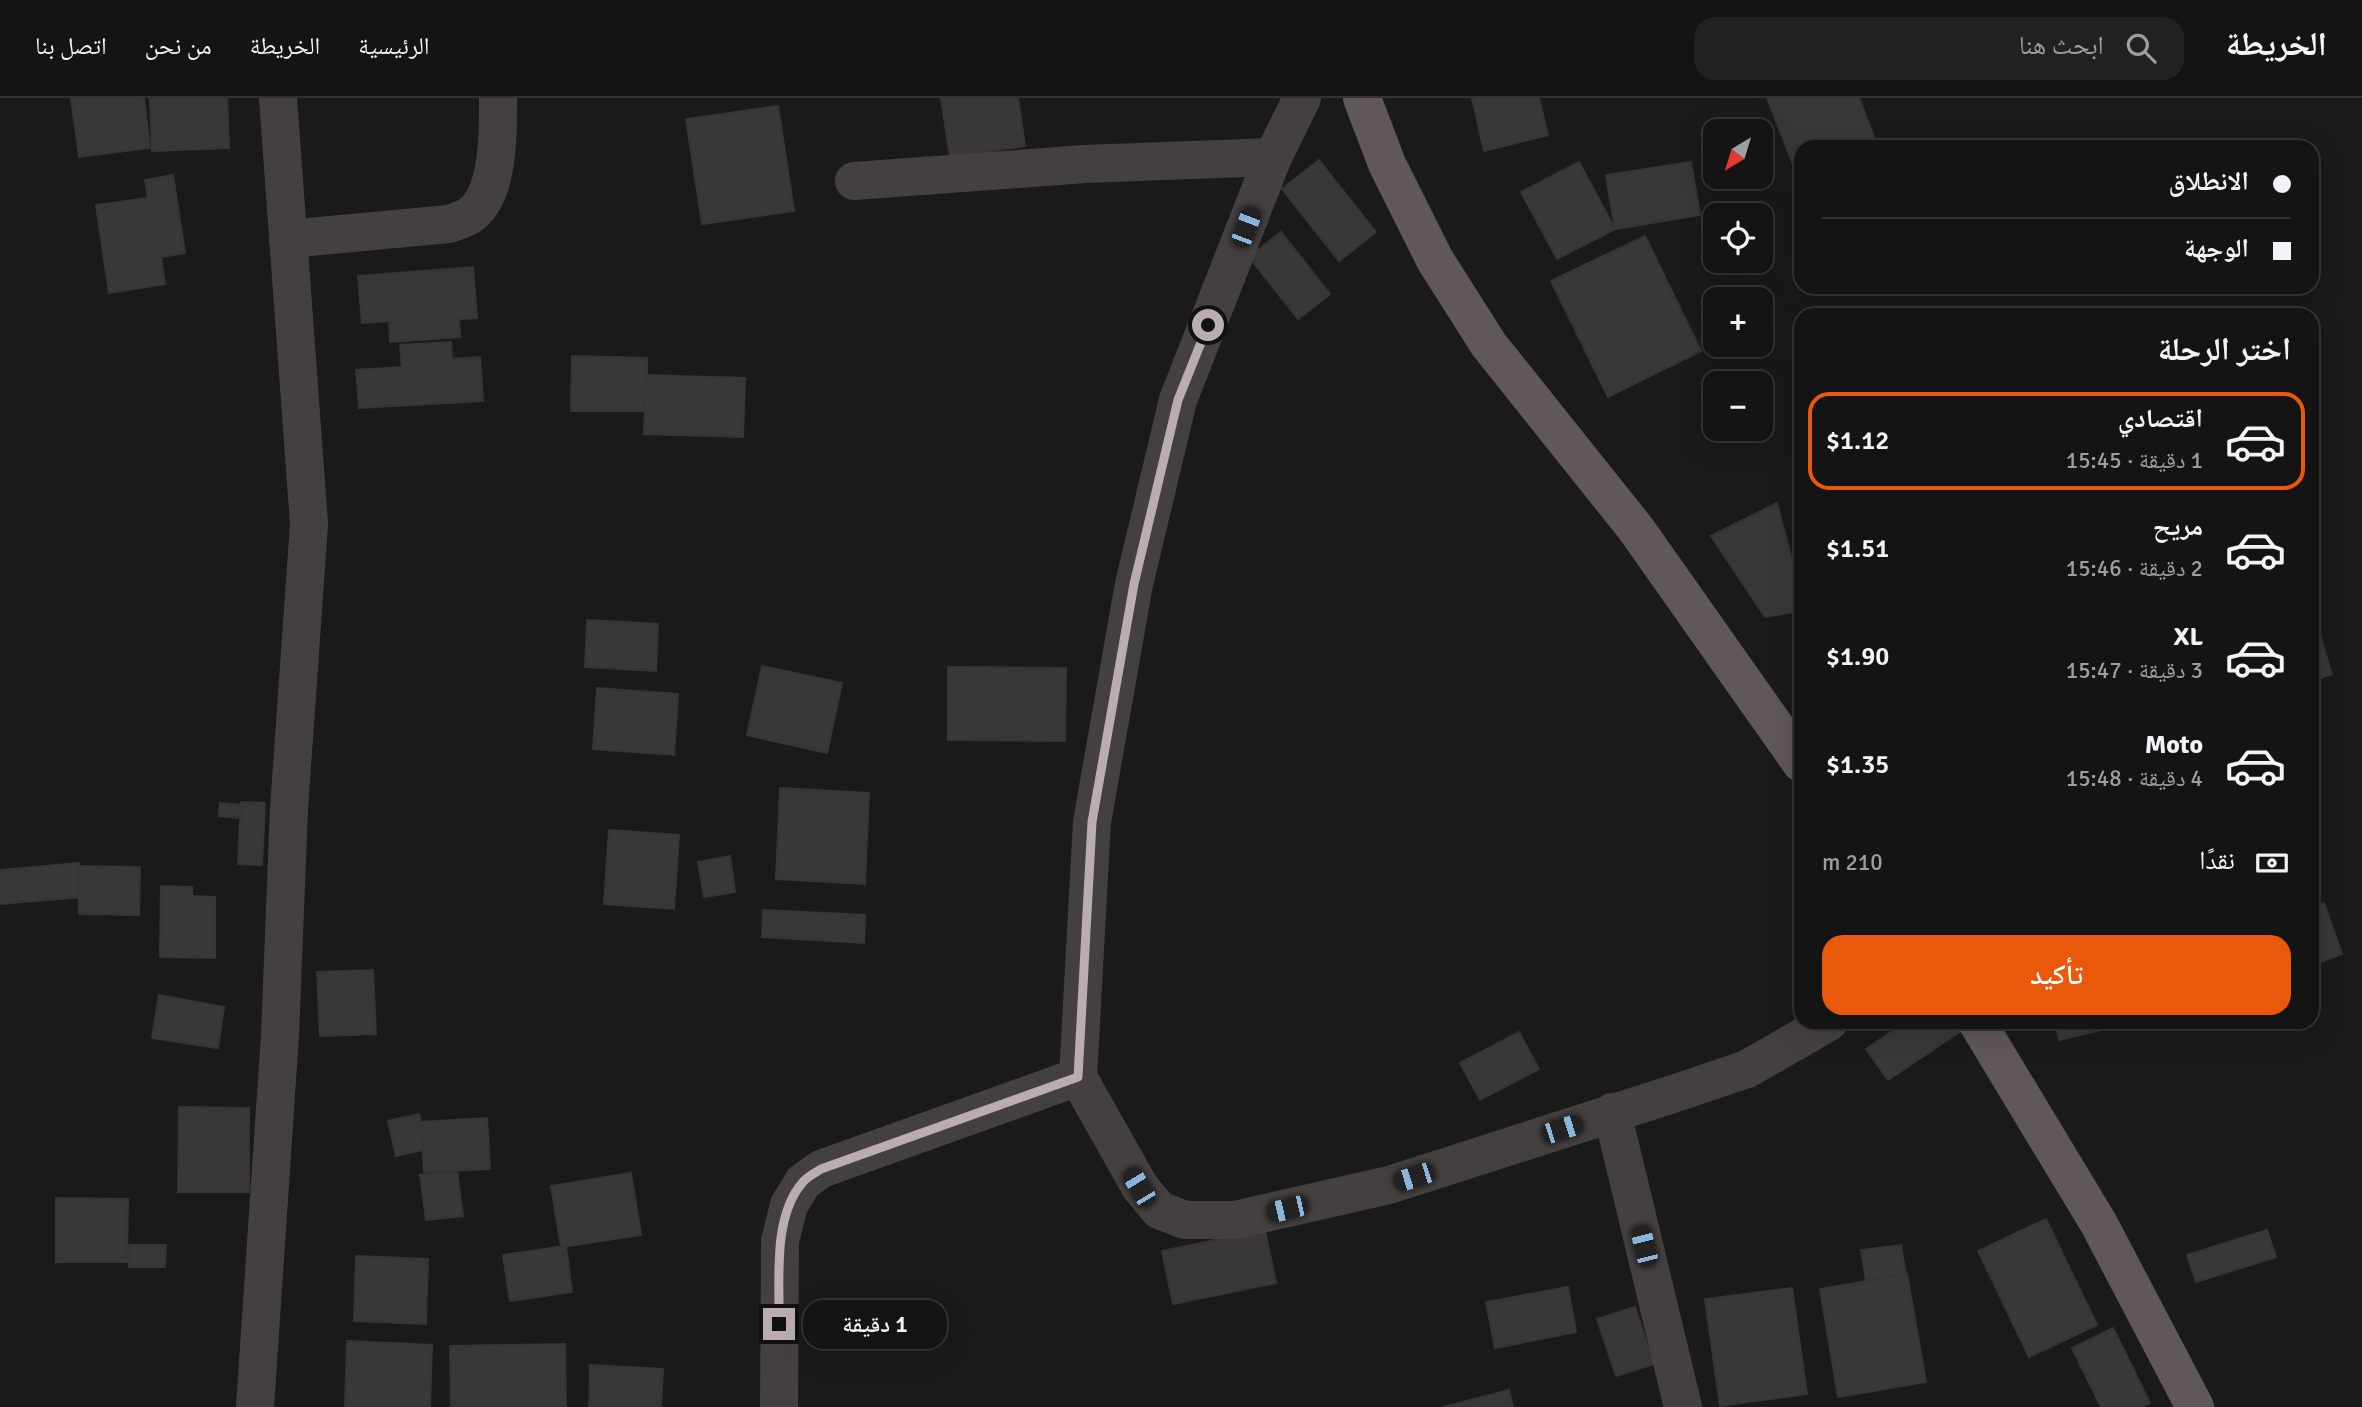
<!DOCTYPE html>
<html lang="ar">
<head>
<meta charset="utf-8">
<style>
  body { margin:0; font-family:Signika,"Noto Naskh Arabic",sans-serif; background:#212122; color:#f1f3f6; direction:rtl; height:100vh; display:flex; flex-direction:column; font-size:26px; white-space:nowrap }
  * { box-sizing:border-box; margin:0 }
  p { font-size:23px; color:#9d9ea0 }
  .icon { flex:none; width:38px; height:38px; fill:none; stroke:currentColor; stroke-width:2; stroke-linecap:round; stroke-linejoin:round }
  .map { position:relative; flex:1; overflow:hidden; direction:ltr }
  .sheet { position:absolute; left:1794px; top:210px; width:525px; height:721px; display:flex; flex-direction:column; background:#141414; border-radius:21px; box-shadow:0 7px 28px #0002,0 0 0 2px #333334; direction:rtl }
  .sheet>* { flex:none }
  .hud { position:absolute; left:1794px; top:42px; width:525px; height:154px; border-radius:21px; box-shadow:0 7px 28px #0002,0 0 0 2px #333334; direction:rtl; display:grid; align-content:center; height:154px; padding:0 28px; background:#141414 }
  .needle { width:46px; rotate:218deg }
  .controls { position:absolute; left:1703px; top:21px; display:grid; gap:14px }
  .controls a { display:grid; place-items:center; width:70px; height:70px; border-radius:14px; background:#141414; box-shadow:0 7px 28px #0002,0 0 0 2px #333334; font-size:35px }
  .end { position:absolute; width:32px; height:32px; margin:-16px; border:9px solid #baadaf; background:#111; box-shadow:0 0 0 4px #111 }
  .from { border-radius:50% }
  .bubble { position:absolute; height:49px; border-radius:21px; background:#141414; box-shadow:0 7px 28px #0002,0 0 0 2px #333334; font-size:23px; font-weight:600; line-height:49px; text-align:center; direction:rtl }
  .car { position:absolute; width:21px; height:42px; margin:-21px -10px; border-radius:9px; box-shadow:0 0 5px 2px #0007; background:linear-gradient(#222 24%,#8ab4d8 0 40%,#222 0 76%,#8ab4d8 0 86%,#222 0) }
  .hud b { display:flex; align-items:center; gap:24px; height:66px; font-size:26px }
  .hud b+b { border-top:2px solid #333334 }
  .hud i { width:18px; height:18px; background:#f1f3f6 }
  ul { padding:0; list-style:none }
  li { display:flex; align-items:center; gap:21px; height:98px; margin:0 14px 10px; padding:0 14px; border:4px solid transparent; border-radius:21px }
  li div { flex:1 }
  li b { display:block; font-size:26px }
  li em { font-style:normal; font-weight:600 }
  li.selected { border-color:#ea580c }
  li>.icon { width:63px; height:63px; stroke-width:1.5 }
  h2 { padding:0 28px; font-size:32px; line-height:84px }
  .pay { display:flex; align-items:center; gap:18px; height:77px; padding:0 28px; font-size:26px }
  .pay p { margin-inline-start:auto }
  .primary-button { display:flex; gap:14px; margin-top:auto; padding:14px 28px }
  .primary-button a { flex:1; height:80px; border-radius:21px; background:#ea580c; color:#fff; font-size:28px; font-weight:600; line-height:80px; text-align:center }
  header { display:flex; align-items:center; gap:42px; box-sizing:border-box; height:98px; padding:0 35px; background:#141414; border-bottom:2px solid #333334 }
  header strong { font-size:33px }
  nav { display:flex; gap:38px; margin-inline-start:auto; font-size:24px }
  .search { width:490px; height:63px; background:#212122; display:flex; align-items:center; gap:18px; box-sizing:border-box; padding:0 24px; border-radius:21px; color:#9d9ea0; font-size:26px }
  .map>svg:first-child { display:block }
  .building { fill:#3a3737; stroke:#373434; stroke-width:2 }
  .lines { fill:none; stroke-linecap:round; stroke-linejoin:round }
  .minor { stroke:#454040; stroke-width:38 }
  .major { stroke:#5f5758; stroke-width:38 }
  .route { stroke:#baadaf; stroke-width:9 }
</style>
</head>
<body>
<header>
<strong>الخريطة</strong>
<div class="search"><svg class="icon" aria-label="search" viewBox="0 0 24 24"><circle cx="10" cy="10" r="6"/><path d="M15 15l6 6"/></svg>ابحث هنا</div>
<nav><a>الرئيسية</a><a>الخريطة</a><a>من نحن</a><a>اتصل بنا</a></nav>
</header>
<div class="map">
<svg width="2362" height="1309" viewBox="0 0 2362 1309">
  <rect width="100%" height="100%" fill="#1b1a1a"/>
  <g class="building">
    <polygon points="71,0 144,0 150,50 79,59"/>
    <polygon points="150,0 227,0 229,50 152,53"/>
    <polygon points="941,0 1018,0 1025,48 950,59"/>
    <polygon points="1472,0 1539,0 1548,37 1484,53"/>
    <polygon points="1767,0 1859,0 1878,49 1801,49 1801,87"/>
    <polygon points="778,8 794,113 702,126 686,21"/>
    <polygon points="1319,62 1376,134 1339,163 1282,91"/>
    <polygon points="1579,64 1615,131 1557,161 1521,94"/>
    <polygon points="1691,64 1700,117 1615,131 1606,77"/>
    <polygon points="173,77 185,155 161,159 165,186 109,195 96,107 148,100 145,82"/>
    <polygon points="1281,134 1330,196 1298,221 1249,159"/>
    <polygon points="1645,138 1701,253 1608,299 1551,183"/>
    <polygon points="473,169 477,220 459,221 460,239 390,244 389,223 362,225 358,178"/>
    <polygon points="451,244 452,261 480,259 483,303 359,310 356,272 402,269 400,247"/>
    <polygon points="572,258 647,260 647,313 571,313"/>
    <polygon points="646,277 745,280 743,339 644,336"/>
    <polygon points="1777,405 1801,497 1801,513 1765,519 1711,438"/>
    <polygon points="2312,511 2332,576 2312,583"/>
    <polygon points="587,522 658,526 656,573 585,569"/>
    <polygon points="762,568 842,585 827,655 747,637"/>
    <polygon points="948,569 1066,570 1065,643 948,642"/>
    <polygon points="597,590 678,596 674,657 593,651"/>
    <polygon points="780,690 869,695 865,786 776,781"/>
    <polygon points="241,704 265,705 262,767 238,766"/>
    <polygon points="220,705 241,707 240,720 219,718"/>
    <polygon points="609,732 679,737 674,811 604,806"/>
    <polygon points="730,758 735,794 704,799 698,764"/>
    <polygon points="79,765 82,799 0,806 0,772"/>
    <polygon points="79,768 140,769 139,817 79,816"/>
    <polygon points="161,788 192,789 192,798 215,799 215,860 160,859"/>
    <polygon points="2324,805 2342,856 2312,867 2312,809"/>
    <polygon points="763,812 865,817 864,845 762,839"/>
    <polygon points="373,872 376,936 320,938 317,874"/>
    <polygon points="159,897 224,909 218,950 152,940"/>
    <polygon points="1906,924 1955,924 1961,933 1888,982 1866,951"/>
    <polygon points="2055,924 2104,924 2105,931 2059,942"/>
    <polygon points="1519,934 1539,971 1480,1002 1460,965"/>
    <polygon points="179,1009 249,1010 249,1094 178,1094"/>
    <polygon points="419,1016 427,1051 396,1058 388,1023"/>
    <polygon points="487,1020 490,1071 424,1074 421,1024"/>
    <polygon points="457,1073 463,1118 426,1122 420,1077"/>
    <polygon points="631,1075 641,1137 561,1149 551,1088"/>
    <polygon points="56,1100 128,1101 127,1164 56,1164"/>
    <polygon points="2046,1121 2097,1227 2029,1259 1978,1153"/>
    <polygon points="1265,1132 1276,1185 1173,1206 1162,1153"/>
    <polygon points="2267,1132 2276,1159 2196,1184 2187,1157"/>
    <polygon points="129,1147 166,1147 165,1169 129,1169"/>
    <polygon points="1901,1147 1906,1177 1866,1183 1861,1152"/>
    <polygon points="566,1148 572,1194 510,1203 503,1157"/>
    <polygon points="356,1158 428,1161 426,1226 354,1223"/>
    <polygon points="1907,1176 1926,1284 1838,1299 1820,1191"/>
    <polygon points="1568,1189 1576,1234 1495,1250 1486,1204"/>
    <polygon points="1792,1190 1807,1296 1720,1308 1705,1201"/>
    <polygon points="1635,1209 1654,1266 1616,1278 1597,1221"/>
    <polygon points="2113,1230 2150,1305 2141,1309 2101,1309 2072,1250"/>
    <polygon points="347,1243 432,1247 430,1309 345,1309"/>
    <polygon points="565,1246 566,1309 451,1309 450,1248"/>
    <polygon points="590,1267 663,1271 661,1309 589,1309"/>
    <polygon points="1509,1292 1513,1309 1443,1309"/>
  </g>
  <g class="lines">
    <g class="minor">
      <polyline points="854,83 1085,66 1273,59"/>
      <path d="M288,141L449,126C455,124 463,121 469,118C500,98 498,32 498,0"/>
      <polyline points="1078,979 1092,724 1134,486 1178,302 1273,59 1302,0"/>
      <polyline points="1612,1014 1683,1309"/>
      <polyline points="255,1309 280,937 289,711 309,426 278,0"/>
      <polyline points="779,1309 780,1143 789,1107 803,1084 821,1071 1078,979 1140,1089 1159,1112 1185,1122 1235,1122 1389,1087 1676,995 1747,971 1829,924"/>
    </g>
    <g class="major">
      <polyline points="1362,0 1387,66 1435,162 1489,247 1636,431 1801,665"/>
      <polyline points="1977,924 2099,1126 2195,1309"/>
    </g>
  </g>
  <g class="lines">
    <path class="route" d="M779,1226C780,1183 772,1119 803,1084C807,1079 815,1075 821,1071L1078,979L1092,724L1134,486L1178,302L1208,227"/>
  </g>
</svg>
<div class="controls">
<a><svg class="needle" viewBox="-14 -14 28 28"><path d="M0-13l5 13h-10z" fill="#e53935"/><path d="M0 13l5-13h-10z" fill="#9d9ea0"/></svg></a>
<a><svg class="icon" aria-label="locate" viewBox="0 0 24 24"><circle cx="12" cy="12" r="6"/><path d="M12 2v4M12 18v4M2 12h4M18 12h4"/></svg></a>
<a>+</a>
<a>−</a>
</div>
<i class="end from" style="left:1208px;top:227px"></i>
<i class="end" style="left:779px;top:1226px"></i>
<div class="bubble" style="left:803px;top:1202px;width:144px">1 دقيقة</div>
<i class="car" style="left:1246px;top:129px;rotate:21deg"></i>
<i class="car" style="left:1562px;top:1031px;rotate:72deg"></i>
<i class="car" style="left:1414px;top:1079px;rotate:252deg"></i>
<i class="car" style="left:1139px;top:1089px;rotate:329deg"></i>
<i class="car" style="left:1287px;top:1111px;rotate:257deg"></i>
<i class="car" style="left:1644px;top:1148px;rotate:346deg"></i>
<div class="hud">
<b><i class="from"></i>الانطلاق</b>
<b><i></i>الوجهة</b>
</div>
<section class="sheet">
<h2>اختر الرحلة</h2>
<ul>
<li class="selected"><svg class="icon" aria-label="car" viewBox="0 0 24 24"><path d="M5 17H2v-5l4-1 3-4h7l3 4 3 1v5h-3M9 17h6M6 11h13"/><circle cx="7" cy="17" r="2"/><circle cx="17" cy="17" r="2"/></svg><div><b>اقتصادي</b><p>1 دقيقة · 15:45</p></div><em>$1.12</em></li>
<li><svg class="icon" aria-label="car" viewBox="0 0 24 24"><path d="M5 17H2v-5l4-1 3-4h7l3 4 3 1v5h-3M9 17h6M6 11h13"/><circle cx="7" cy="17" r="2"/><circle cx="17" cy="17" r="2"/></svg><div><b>مريح</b><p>2 دقيقة · 15:46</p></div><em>$1.51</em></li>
<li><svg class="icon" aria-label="car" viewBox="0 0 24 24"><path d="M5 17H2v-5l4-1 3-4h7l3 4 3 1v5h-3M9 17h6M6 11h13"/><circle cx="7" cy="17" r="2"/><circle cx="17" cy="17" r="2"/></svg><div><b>XL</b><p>3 دقيقة · 15:47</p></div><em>$1.90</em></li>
<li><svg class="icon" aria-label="car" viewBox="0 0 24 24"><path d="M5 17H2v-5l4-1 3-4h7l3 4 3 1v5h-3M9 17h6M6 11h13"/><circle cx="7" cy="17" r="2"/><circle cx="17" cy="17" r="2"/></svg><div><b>Moto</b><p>4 دقيقة · 15:48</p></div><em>$1.35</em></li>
</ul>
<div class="pay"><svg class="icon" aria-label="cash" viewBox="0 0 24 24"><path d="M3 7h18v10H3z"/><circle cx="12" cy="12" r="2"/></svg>نقدًا<p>210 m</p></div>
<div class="primary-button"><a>تأكيد</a></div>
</section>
</div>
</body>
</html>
